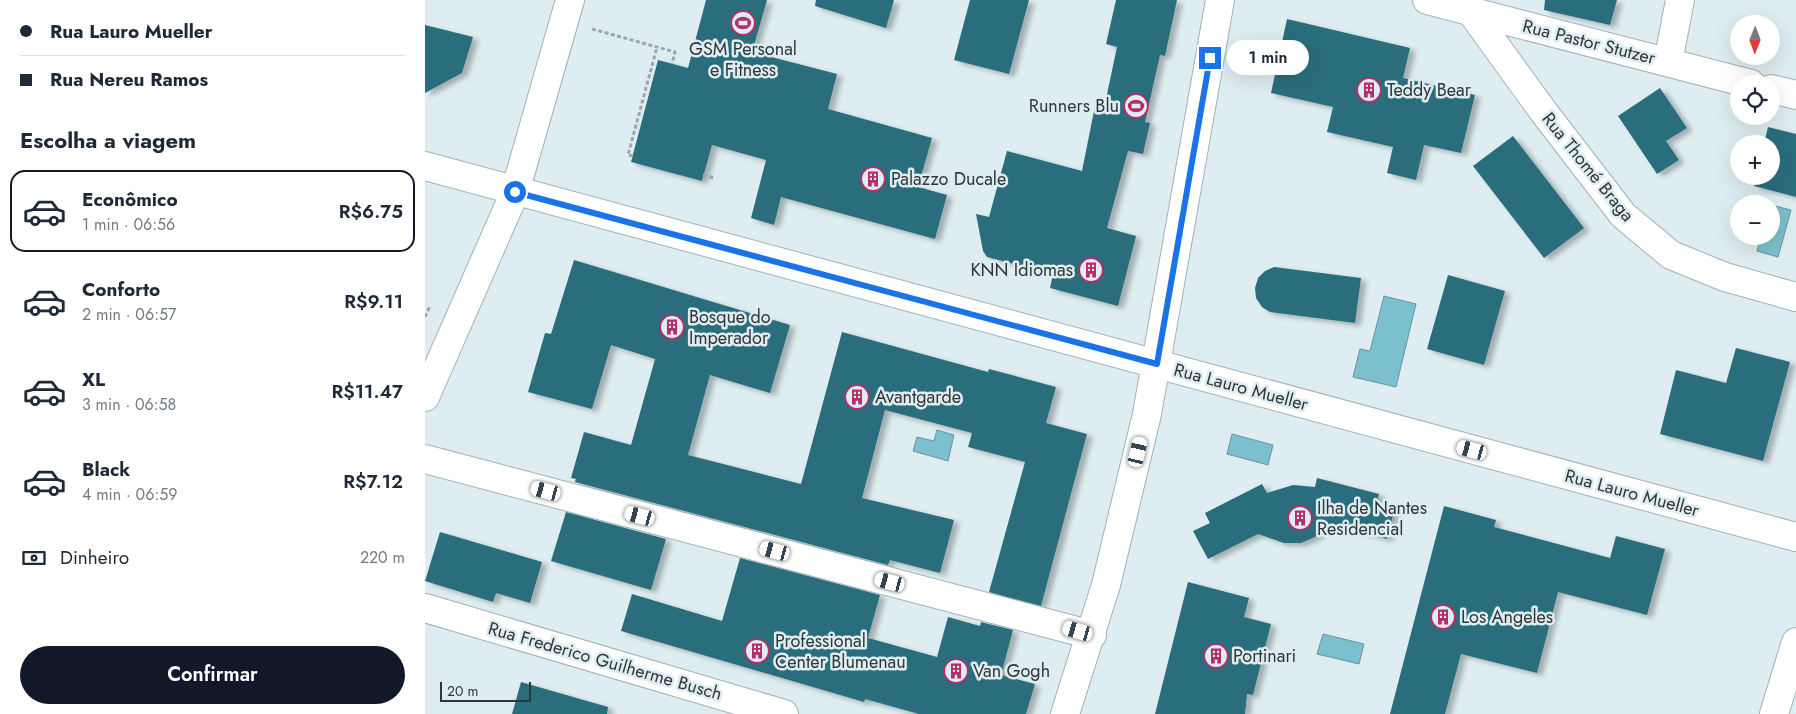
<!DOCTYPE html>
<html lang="pt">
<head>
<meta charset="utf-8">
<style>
  body { margin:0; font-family:Jost,sans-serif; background:#f2f2f3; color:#1f2937; height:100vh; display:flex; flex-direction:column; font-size:19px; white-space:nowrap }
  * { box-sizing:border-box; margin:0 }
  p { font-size:16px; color:#747a83 }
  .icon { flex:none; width:28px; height:28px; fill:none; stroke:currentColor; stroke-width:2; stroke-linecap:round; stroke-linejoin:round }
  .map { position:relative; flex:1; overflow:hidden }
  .details { display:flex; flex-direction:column; background:#fff; width:425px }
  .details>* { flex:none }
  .banner { display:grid; align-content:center; height:110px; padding:0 20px; background:#fff }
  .needle { width:32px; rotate:181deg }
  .tools { position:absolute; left:1305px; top:15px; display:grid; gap:10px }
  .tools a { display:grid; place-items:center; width:50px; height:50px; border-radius:50%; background:#fff; box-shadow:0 5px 20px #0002; font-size:25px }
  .scale { position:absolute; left:15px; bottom:12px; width:91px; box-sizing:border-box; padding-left:5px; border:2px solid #303637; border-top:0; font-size:14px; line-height:18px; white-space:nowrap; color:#303637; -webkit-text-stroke:4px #deedf1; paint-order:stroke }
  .end { position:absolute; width:22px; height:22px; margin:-11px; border:6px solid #1a73e8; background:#fff; box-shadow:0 0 0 2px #fff }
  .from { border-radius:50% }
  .bubble { position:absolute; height:35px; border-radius:18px; background:#fff; box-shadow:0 5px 20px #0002; font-size:16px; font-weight:600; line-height:35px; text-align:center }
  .car { position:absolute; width:15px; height:30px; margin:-15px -8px; border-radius:6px; box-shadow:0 0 4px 1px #0007; background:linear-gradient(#fff 24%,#345 0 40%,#fff 0 76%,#345 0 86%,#fff 0) }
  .banner b { display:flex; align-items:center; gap:18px; height:48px; font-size:19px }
  .banner b+b { border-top:1px solid #e0e1e3 }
  .banner i { width:12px; height:12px; background:#1f2937 }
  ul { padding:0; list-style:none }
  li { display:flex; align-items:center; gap:15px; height:82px; margin:0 10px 8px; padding:0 10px; border:2px solid transparent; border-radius:15px }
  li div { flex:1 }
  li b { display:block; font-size:19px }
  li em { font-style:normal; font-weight:600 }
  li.selected { border-color:#111827 }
  li>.icon { width:45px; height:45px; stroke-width:1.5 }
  h2 { padding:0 20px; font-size:22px; line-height:60px }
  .pay { display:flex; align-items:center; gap:12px; height:55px; padding:0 20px; font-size:19px }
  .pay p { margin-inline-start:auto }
  .primary-button { display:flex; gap:10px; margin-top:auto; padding:10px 20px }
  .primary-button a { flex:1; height:58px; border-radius:30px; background:#111827; color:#fff; font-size:20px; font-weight:600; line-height:58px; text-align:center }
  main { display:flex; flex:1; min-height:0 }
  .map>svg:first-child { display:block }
  .water { fill:#7cbfcf; stroke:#6596a1 }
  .building { fill:#2a6d7d; filter:url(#shadow) }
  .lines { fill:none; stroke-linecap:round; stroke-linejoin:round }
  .minor-casing { stroke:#a2b1b5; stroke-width:30 }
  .major-casing { stroke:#a2b1b5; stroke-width:30 }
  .path { stroke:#9ca7aa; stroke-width:3; stroke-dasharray:4 2.5; stroke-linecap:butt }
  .minor { stroke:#fff; stroke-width:28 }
  .major { stroke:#fff; stroke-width:28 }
  .route { stroke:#1a73e8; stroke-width:6 }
  .labels { text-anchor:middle; stroke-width:5; stroke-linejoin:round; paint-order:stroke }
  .street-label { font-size:18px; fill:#303637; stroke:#deedf1 }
  .poi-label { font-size:18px; fill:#303637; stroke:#deedf1; text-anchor:start }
</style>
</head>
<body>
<main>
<section class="details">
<div class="banner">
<b><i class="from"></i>Rua Lauro Mueller</b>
<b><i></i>Rua Nereu Ramos</b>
</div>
<h2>Escolha a viagem</h2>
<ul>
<li class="selected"><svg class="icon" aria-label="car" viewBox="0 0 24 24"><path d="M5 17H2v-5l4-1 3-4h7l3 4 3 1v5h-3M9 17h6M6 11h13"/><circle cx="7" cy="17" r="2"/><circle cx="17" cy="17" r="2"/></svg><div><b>Econômico</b><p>1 min · 06:56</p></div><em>R$6.75</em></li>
<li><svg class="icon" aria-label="car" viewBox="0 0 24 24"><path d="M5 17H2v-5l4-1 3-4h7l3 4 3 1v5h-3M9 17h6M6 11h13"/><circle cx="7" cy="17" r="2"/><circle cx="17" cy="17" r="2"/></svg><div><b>Conforto</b><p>2 min · 06:57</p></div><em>R$9.11</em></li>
<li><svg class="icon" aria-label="car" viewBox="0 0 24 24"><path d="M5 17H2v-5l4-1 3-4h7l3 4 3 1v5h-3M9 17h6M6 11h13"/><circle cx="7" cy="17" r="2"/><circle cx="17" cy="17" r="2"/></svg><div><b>XL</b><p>3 min · 06:58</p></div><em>R$11.47</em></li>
<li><svg class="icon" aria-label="car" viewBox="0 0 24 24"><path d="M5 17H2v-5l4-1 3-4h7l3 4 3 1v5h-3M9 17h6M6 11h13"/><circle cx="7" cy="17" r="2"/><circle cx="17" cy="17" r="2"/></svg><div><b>Black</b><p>4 min · 06:59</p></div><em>R$7.12</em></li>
</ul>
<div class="pay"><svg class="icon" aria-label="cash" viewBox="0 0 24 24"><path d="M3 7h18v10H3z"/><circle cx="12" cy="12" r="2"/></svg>Dinheiro<p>220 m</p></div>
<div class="primary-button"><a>Confirmar</a></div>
</section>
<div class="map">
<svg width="1371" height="714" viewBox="0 0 1371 714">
  <defs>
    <filter id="shadow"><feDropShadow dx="5.5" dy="3" stdDeviation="2.5" flood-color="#0004"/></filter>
  </defs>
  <rect width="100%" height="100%" fill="#deedf1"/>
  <g class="water">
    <polygon points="1346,205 1366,210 1353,257 1332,251 1336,236 1346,236"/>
    <polygon points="959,296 991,304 971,387 928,377 935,349 945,351"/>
    <polygon points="512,430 529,435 523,461 488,451 492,437 509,441"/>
    <polygon points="807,434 848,445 843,465 802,454"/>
    <polygon points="898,634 939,644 934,664 892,654"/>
  </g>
  <g class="building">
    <polygon points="281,0 342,0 327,52 412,74 403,109 507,138 493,187 522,195 510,239 356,197 349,225 326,218 341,160 287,145 277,181 206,162 233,60 263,68"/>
    <polygon points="391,0 469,0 461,28 390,6"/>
    <polygon points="545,0 604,0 584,74 529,60"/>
    <polygon points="691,0 752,0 740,56 735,55 720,122 725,123 718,154 703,151 682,228 711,236 693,306 625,288 628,274 562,257 558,251 551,214 564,217 582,151 657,171 669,111 678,113 692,47 681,44"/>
    <polygon points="1120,0 1192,0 1185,25 1119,10"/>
    <polygon points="862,19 985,48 978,78 1050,95 1036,153 999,145 991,180 962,173 968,147 902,132 908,107 846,93"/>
    <polygon points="0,25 48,37 37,73 0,93"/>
    <polygon points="1235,88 1262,128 1241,141 1254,160 1232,174 1193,116"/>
    <polygon points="1343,127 1371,134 1371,197 1329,186 1331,176 1346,176 1346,144 1339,144"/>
    <polygon points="1088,136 1159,228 1119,258 1048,166"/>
    <polygon points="149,260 365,325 345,393 285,375 263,455 376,484 417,332 563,372 564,369 631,387 621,423 662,434 616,606 564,592 600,462 543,447 547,433 460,410 437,498 529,520 515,573 465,560 463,565 150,482 151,479 146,478 159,432 206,445 230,359 186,345 167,409 103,392 120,333 126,334"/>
    <polygon points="849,267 936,278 930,323 845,312 837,307 831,298 830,288 833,278 840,271"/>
    <polygon points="1023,275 1080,291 1059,365 1002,349"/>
    <polygon points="1311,348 1365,362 1338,461 1235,434 1251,370 1301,383"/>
    <polygon points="892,478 954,494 952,504 970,508 962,539 906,524 892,536 876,543 859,543 833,534 783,559 768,531 785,523 780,513 837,484 842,493 868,485 890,487"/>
    <polygon points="1019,506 1071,520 1069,527 1185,558 1191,536 1240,549 1222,615 1133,592 1112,673 1036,654 1020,714 965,714"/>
    <polygon points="141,512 241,539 226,590 126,561"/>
    <polygon points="15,532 117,562 105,603 71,593 68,602 0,581"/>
    <polygon points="315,558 455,595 443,638 512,657 523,617 555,626 556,622 588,630 576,675 610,684 601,714 494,714 440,699 439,702 196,631 207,594 297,621"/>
    <polygon points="763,582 824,598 819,617 846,624 828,695 822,694 820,714 730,714"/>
    <polygon points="96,682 183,707 182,714 87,714"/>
  </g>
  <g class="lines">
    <g class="minor-casing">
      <g id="minor">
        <polyline points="1002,0 1326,84"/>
        <polyline points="1047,13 1118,111 1198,215 1246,255 1300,277 1371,297"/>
        <polyline points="1243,62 1255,0"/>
        <polyline points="1346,89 1371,95"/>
        <polyline points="0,166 1371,537"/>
        <polyline points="0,459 667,635"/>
        <polyline points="0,608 359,714"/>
        <polyline points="1349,714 1371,642"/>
      </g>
    </g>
    <g class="major-casing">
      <g id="major">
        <polyline points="0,397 90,192 145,0"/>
        <polyline points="640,714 681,585 722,414 795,0"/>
      </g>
    </g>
    <g class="path">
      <polyline points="167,29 250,52 247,64"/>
      <polyline points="208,156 203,155 232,47"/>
      <polyline points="278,175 289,178"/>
      <polyline points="0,317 5,306"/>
    </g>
    <use href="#minor" class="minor"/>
    <use href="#major" class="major"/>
  </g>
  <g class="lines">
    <polyline class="route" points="90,192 732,364 785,58"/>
  </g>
  <defs>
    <g id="stadium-ring" transform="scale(1.25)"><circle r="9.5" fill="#deedf1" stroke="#b62d69" stroke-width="1.5"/><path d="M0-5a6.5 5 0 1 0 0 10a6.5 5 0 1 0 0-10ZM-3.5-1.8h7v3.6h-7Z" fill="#b62d69"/></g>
    <g id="building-ring" transform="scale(1.25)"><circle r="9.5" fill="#deedf1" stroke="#b62d69" stroke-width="1.5"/><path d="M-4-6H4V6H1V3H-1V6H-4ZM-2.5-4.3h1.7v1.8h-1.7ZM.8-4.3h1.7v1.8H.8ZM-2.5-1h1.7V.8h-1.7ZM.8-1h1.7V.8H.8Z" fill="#b62d69"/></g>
  </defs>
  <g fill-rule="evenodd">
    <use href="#stadium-ring" x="318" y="23"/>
    <use href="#building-ring" x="944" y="90"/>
    <use href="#stadium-ring" x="711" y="106"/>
    <use href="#building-ring" x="448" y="179"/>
    <use href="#building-ring" x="666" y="270"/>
    <use href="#building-ring" x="247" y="327"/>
    <use href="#building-ring" x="432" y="397"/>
    <use href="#building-ring" x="875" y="518"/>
    <use href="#building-ring" x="1018" y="617"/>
    <use href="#building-ring" x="332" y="651"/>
    <use href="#building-ring" x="791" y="656"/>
    <use href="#building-ring" x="531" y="671"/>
  </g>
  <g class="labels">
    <g class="street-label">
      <text transform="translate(1164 42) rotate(14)" y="6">Rua Pastor Stutzer</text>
      <text transform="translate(1163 167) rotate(51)" y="6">Rua Thomé Braga</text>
      <text transform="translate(816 387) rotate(15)" y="6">Rua Lauro Mueller</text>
      <text transform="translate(1207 493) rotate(15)" y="6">Rua Lauro Mueller</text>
      <text transform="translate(180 661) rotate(16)" y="6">Rua Frederico Guilherme Busch</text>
    </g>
    <g class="poi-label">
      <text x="318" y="55" text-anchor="middle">GSM Personal<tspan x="318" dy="21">e Fitness</tspan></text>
      <text x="962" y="96">Teddy Bear</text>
      <text x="694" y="112" text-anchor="end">Runners Blu</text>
      <text x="466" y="185">Palazzo Ducale</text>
      <text x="648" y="276" text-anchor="end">KNN Idiomas</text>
      <text x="264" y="323">Bosque do<tspan x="264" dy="21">Imperador</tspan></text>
      <text x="450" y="403">Avantgarde</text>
      <text x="892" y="514">Ilha de Nantes<tspan x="892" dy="21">Residencial</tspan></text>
      <text x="1036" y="623">Los Angeles</text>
      <text x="350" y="647">Professional<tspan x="350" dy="21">Center Blumenau</tspan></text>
      <text x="808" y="662">Portinari</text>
      <text x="548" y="677">Van Gogh</text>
    </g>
  </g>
</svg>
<div class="tools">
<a><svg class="needle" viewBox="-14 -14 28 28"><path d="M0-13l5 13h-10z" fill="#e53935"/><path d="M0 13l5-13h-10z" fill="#747a83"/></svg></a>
<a><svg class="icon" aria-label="locate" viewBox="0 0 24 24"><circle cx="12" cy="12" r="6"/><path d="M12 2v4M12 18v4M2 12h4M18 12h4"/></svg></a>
<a>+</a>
<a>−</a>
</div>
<div class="scale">20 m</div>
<i class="end from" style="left:90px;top:192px"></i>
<i class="end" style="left:785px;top:58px"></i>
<div class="bubble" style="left:802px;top:40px;width:82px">1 min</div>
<i class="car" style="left:1047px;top:450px;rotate:285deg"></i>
<i class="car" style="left:713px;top:452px;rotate:13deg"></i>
<i class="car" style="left:121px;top:491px;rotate:285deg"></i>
<i class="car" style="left:215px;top:516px;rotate:285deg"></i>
<i class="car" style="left:350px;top:551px;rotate:285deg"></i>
<i class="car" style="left:465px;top:582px;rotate:285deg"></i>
<i class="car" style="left:653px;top:631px;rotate:286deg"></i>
</div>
</main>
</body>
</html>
